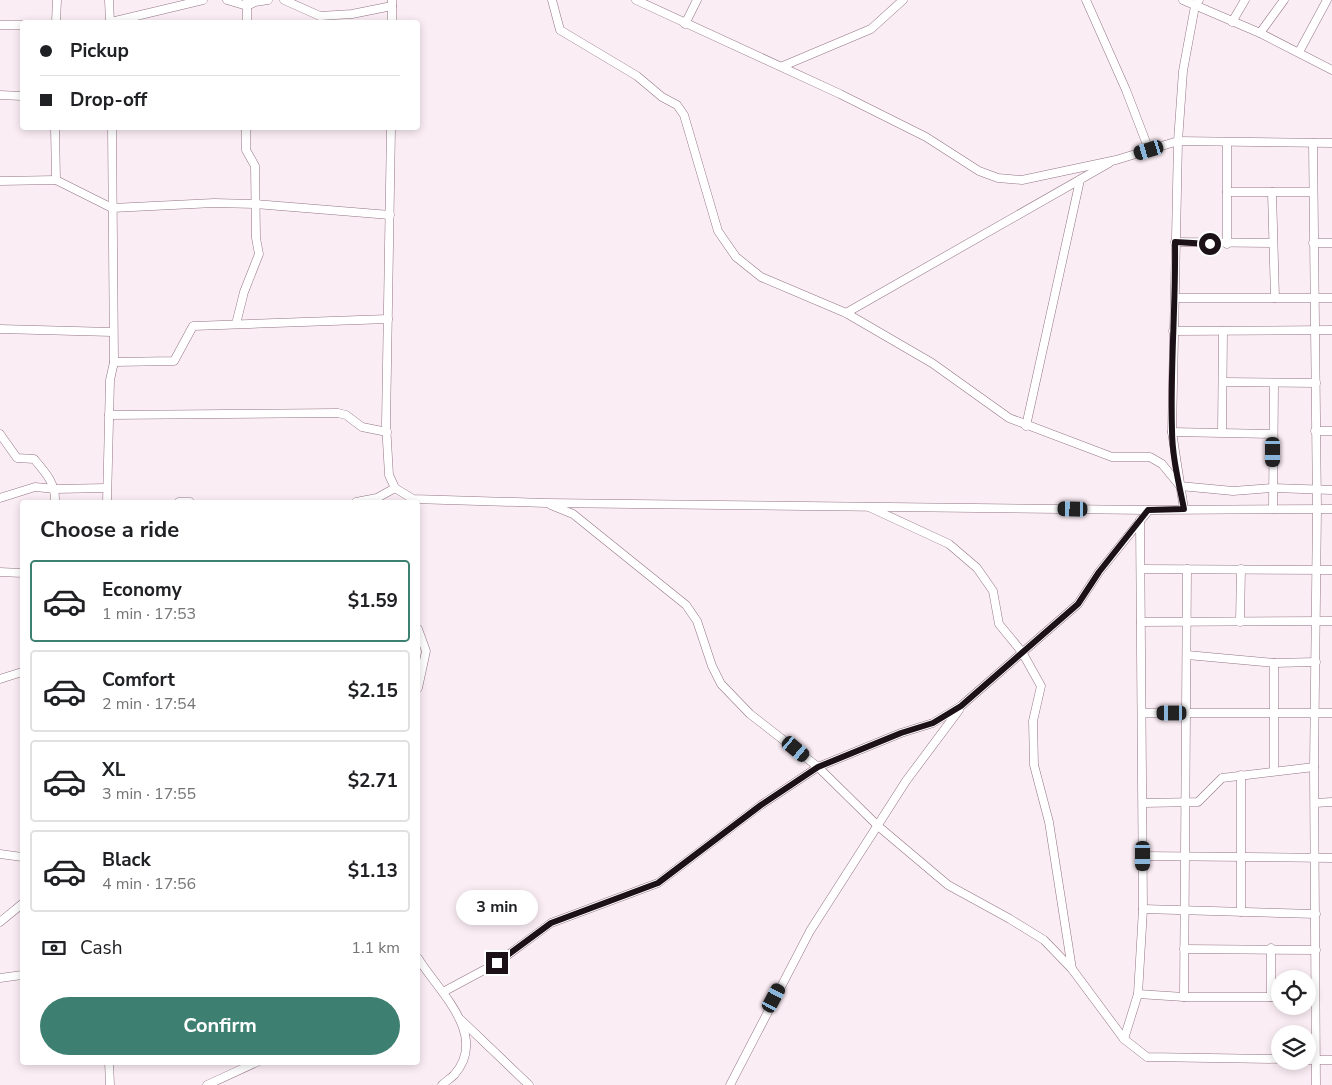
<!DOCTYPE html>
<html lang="en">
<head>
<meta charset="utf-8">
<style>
  body { margin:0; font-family:"Nunito Sans",sans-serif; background:#f6f6f6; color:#202124; height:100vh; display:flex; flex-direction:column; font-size:19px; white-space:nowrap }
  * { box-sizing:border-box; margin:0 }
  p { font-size:16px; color:#757577 }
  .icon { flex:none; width:28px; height:28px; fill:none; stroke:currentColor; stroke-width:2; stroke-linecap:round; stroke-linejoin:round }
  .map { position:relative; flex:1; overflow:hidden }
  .details { position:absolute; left:20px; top:500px; width:400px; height:565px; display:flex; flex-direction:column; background:#fff; border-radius:5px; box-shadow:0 2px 8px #0003 }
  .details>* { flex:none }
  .hud { position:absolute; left:20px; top:20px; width:400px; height:110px; border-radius:5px; box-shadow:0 2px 8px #0003; display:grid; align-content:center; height:110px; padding:0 20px; background:#fff }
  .buttons { position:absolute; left:1271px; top:970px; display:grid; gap:10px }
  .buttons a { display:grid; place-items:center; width:45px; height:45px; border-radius:50%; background:#fff; box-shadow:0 2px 8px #0003; font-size:25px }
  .end { position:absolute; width:22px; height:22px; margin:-11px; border:6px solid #1c1117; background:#fff; box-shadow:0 0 0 2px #fff }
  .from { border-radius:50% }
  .bubble { position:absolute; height:35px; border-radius:18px; background:#fff; box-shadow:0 2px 8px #0003; font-size:16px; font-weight:700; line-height:35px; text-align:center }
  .car { position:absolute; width:15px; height:30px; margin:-15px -8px; border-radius:6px; box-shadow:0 0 4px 1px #0007; background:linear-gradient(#222 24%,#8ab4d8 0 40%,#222 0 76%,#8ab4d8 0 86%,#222 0) }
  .hud b { display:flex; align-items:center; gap:18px; height:48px; font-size:19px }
  .hud b+b { border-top:1px solid #e0e0e0 }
  .hud i { width:12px; height:12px; background:#202124 }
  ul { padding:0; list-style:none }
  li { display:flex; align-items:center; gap:15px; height:82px; margin:0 10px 8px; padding:0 10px; border:2px solid #e0e0e0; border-radius:5px }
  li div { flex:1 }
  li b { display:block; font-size:19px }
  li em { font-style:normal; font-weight:700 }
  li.selected { border-color:#3d8071 }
  li>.icon { width:45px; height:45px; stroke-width:1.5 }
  h2 { padding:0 20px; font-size:22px; line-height:60px }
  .pay { display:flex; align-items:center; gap:12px; height:55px; padding:0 20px; font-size:19px }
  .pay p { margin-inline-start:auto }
  .primary-button { display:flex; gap:10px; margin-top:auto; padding:10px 20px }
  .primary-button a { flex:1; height:58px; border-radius:30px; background:#3d8071; color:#fff; font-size:20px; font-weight:700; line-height:58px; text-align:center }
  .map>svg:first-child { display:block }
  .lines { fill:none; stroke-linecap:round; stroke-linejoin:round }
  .minor-casing { stroke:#937485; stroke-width:9 }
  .minor { stroke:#fff; stroke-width:8 }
  .route { stroke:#1c1117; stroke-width:6 }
</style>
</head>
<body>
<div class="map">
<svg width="1332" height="1085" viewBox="0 0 1332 1085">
  <rect width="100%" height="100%" fill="#fbedf4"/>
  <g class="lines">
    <g class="minor-casing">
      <g id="minor">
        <polyline points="109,0 110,22"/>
        <polyline points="227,0 247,6 255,2 268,0"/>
        <polyline points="247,0 247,22"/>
        <polyline points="284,0 320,16 352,14 392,6"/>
        <polyline points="552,0 560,30 637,76 662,97 677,105 684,115 718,231 736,257 761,277 846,313 932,363 1009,418 1112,457 1150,457 1162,464 1180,486 1233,491 1273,488 1332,490"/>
        <polyline points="636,0 840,94 926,137 979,171 998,178 1022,180 1116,160 1178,141 1183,71 1195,6 1199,0"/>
        <polyline points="1086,0 1126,90 1149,150"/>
        <polyline points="1183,0 1260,33 1332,70"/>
        <polyline points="56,22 57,0"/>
        <polyline points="111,22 203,0"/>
        <polyline points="392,22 392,0"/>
        <polyline points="1232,22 1245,0"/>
        <polyline points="685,24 697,0"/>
        <polyline points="0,25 22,25"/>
        <polyline points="1260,33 1284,0"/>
        <polyline points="1299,52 1327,0"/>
        <polyline points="783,66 871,29 903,0"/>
        <polyline points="0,95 22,96"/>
        <polyline points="55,128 56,180"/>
        <polyline points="391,128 386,424 389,475 395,488 413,499 546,503 1149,510 1332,509"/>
        <polyline points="1227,142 1227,244"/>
        <polyline points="1313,143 1317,509 1314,767 1316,1085"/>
        <polyline points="0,181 56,180 112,208 214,203 255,204 390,215"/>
        <polyline points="1227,192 1313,192"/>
        <polyline points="1272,192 1275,298"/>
        <polyline points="1175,242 1273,243"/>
        <polyline points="1313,243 1332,243"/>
        <polyline points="1176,298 1332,298"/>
        <polyline points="846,313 1109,163"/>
        <polyline points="236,324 244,292 259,254 256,238 255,166 246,150 246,128"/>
        <polyline points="0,329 112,332"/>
        <polyline points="1173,331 1332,330"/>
        <polyline points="114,362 174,361 193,326 388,319"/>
        <polyline points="1224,382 1316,383"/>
        <polyline points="109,415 338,413 346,415 362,427 387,432"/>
        <polyline points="1026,426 1080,180"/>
        <polyline points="1315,431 1332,431"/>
        <polyline points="1172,432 1273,434"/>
        <polyline points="1222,432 1223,331"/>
        <path d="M0,434L17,458L34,459C46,473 56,484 55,502"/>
        <polyline points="0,498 35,487 56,489 106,488"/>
        <polyline points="107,502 110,380 114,362 112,128"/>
        <polyline points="179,502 190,502"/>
        <polyline points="356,502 377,498 395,488"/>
        <polyline points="551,505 573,514 686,605 697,621 712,666 721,684 750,714 818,767 878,826 948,885 1010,919 1044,940 1072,969 1124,1039 1147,1057 1280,1059"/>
        <polyline points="869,507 949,544 977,568 993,591 999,624 1022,652 1041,686 1033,721 1034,765 1049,822 1072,969"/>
        <polyline points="1184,509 1172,432 1178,141 1332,143"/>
        <polyline points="1273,509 1274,383"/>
        <polyline points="1141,569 1332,570"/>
        <polyline points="0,572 22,573"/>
        <polyline points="1141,622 1332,621"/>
        <polyline points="1240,622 1241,569"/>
        <polyline points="418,629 426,651 418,688"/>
        <polyline points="1187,655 1274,663 1316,662"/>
        <polyline points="0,679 22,672"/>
        <polyline points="1142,713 1332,713"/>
        <polyline points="1274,771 1274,663"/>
        <polyline points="1241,775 1241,912"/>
        <polyline points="1143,803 1198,802 1222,778 1314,767"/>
        <polyline points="1315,803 1332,802"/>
        <polyline points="0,854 22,857"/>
        <polyline points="1143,856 1332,858"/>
        <polyline points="1143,909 1316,914"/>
        <polyline points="0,922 22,904"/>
        <polyline points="1184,949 1316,950"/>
        <path d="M418,958C437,990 490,1035 454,1075C450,1079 446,1081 442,1085"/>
        <polyline points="0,978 22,975"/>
        <polyline points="443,992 497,963 551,923 658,883 761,805 818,767 901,733 933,723 961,706 1078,604 1099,572 1149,510"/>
        <polyline points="1138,994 1184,997 1280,997"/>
        <polyline points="1184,997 1187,569"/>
        <polyline points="1271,997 1271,948"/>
        <polyline points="461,1020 529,1085"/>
        <polyline points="1124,1039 1138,994 1143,909 1140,520"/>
        <polyline points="1308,1060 1332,1060"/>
        <polyline points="109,1062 110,1085"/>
        <polyline points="207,1085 257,1062"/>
        <polyline points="730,1085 810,931 906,781 959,710"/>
      </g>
    </g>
    <use href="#minor" class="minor"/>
  </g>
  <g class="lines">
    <path class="route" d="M497,963L551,923L658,883L761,805L818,767L901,733L933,723L961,706L1078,604L1099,572L1148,510L1184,509C1179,484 1172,456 1172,430C1170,367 1176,305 1175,242L1210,244"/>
  </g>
</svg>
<div class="buttons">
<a><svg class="icon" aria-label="locate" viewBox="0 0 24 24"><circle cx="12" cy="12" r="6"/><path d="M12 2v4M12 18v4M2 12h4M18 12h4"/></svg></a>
<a><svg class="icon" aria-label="layers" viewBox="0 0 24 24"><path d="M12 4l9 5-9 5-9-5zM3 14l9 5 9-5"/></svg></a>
</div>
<i class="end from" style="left:1210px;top:244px"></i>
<i class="end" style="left:497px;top:963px"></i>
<div class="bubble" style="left:456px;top:890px;width:82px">3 min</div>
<i class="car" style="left:1149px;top:150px;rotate:253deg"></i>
<i class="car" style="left:1273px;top:452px;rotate:180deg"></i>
<i class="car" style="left:1073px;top:509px;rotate:271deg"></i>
<i class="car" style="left:1172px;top:713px;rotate:270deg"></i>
<i class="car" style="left:796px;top:749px;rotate:130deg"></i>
<i class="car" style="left:1143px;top:856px;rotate:180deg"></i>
<i class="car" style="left:774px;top:998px;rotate:28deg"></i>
<div class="hud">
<b><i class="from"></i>Pickup</b>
<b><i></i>Drop-off</b>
</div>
<section class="details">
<h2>Choose a ride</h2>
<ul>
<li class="selected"><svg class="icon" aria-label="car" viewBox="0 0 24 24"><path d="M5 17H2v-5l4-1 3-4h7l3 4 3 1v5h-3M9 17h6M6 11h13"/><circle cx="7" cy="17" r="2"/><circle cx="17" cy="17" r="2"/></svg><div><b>Economy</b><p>1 min · 17:53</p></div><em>$1.59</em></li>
<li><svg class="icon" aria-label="car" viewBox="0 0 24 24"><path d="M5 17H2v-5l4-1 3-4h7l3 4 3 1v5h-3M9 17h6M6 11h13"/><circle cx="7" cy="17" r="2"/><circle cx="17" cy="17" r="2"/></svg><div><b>Comfort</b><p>2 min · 17:54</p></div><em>$2.15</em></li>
<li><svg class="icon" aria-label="car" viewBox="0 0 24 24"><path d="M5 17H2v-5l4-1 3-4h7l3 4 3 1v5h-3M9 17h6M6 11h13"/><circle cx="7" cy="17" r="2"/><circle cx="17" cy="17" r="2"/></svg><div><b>XL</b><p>3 min · 17:55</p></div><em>$2.71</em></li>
<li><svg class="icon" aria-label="car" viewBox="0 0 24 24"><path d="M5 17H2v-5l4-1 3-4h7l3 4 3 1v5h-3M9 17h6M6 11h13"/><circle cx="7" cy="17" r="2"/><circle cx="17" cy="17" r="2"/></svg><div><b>Black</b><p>4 min · 17:56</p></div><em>$1.13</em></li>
</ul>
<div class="pay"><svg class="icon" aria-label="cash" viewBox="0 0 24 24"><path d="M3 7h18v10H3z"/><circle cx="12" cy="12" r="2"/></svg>Cash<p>1.1 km</p></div>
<div class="primary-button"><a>Confirm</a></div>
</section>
</div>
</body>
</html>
